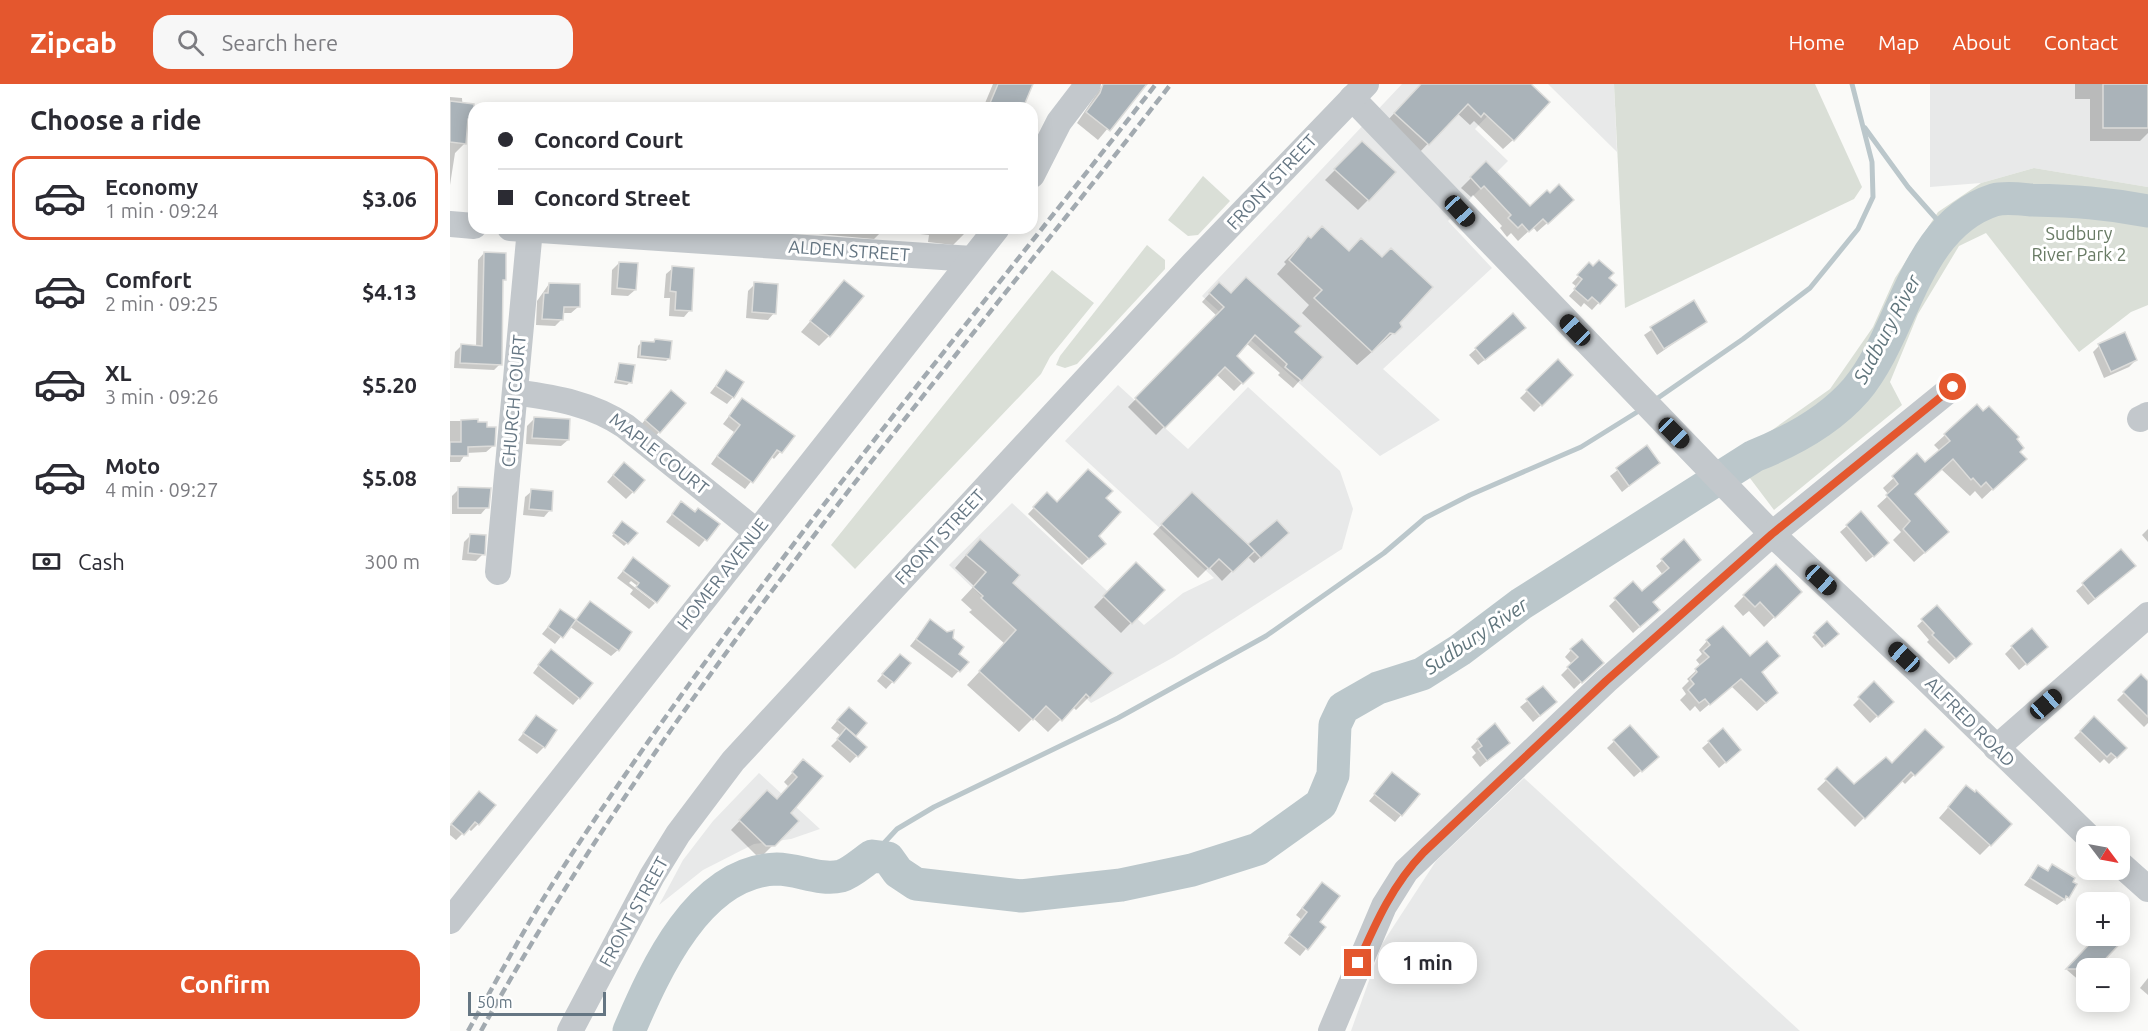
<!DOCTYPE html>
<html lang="en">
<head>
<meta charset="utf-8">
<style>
  body { margin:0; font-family:Ubuntu,sans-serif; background:#f7f7f7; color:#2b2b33; height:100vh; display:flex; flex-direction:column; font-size:22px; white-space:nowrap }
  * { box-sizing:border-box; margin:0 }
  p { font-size:20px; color:#7c7c81 }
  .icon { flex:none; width:33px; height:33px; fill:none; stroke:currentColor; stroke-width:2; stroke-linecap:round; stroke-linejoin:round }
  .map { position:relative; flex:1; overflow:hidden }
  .drawer { display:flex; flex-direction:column; background:#fff; width:450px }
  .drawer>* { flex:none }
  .guide { position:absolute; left:18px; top:18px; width:570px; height:132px; border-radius:18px; box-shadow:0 3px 15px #0003; display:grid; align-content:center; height:132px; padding:0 30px; background:#fff }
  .needle { width:39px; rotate:122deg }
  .controls { position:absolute; left:1626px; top:742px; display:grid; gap:12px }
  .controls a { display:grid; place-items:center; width:54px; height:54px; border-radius:12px; background:#fff; box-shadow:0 3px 15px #0003; font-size:30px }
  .scale { position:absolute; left:18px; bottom:15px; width:138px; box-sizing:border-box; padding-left:6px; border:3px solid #657683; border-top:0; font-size:16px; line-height:21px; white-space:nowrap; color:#657683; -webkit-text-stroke:4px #fff; paint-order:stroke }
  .end { position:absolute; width:27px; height:27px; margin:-14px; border:8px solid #e4572e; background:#fff; box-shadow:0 0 0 3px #fff }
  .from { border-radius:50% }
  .bubble { position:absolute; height:42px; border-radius:18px; background:#fff; box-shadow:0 3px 15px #0003; font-size:20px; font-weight:700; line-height:42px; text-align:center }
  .car { position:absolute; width:18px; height:36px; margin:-18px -9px; border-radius:8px; box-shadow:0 0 4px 2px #0007; background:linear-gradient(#222 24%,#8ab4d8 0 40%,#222 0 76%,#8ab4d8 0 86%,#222 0) }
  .guide b { display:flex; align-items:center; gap:21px; height:57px; font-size:22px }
  .guide b+b { border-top:2px solid #e1e1e2 }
  .guide i { width:15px; height:15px; background:#2b2b33 }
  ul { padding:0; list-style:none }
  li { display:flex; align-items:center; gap:18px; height:84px; margin:0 12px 9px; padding:0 18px; border:3px solid transparent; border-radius:18px }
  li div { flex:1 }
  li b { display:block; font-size:22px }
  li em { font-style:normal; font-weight:700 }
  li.active { border-color:#e4572e }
  li>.icon { width:54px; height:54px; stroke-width:1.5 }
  h2 { padding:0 30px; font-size:27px; line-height:72px }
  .pay { display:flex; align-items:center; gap:15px; height:66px; padding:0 30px; font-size:22px }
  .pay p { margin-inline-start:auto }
  .action { display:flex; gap:12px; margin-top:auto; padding:12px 30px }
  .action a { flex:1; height:69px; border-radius:18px; background:#e4572e; color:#fff; font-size:24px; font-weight:700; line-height:69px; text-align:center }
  header { display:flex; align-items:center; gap:36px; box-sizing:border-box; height:84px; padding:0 30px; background:#e4572e; color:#fff }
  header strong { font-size:28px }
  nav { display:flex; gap:33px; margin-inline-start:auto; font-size:21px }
  .search { width:420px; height:54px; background:#f7f7f7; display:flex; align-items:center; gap:15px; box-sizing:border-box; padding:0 21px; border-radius:18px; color:#7c7c81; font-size:22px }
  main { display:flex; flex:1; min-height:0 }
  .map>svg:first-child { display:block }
  .built { fill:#e8e9e9 }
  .green { fill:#dadfd7 }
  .shadow { fill:#0003 }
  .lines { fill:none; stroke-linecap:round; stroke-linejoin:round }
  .stream { stroke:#bbc7cb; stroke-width:5 }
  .river { stroke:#bbc7cb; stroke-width:33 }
  .building { fill:#aab3b9; stroke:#dcdcda; stroke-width:1.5 }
  .minor { stroke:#c3c8cc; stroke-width:26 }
  .rail { stroke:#a2aab0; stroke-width:4.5; stroke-dasharray:9 4.5; stroke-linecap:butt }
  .route { stroke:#e4572e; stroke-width:8 }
  .labels { text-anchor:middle; stroke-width:6; stroke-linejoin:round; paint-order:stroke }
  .street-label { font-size:18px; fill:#657683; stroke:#fff }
  .park-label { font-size:18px; fill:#687a64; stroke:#fff }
  .water-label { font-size:20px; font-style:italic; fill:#60757c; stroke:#fff }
</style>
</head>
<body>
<header>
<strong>Zipcab</strong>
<div class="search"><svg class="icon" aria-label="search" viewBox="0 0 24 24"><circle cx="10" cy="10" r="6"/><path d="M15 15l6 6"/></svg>Search here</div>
<nav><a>Home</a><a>Map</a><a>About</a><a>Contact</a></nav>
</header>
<main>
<section class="drawer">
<h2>Choose a ride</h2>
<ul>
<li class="active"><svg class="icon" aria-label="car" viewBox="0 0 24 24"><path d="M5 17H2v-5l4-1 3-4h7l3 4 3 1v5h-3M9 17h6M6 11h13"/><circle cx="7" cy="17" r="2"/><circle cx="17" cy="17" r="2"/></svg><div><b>Economy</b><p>1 min · 09:24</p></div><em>$3.06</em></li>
<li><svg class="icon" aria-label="car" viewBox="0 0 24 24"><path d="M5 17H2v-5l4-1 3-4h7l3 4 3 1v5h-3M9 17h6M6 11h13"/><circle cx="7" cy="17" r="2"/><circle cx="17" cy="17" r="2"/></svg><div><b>Comfort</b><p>2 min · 09:25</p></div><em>$4.13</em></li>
<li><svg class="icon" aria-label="car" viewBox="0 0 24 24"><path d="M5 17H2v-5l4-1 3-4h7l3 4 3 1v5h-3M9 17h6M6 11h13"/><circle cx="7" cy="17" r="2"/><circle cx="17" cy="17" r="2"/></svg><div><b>XL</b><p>3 min · 09:26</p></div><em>$5.20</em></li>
<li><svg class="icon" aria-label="car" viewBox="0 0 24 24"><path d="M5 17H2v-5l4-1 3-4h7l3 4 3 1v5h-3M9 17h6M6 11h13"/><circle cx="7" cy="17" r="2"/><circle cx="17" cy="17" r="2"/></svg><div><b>Moto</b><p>4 min · 09:27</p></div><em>$5.08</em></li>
</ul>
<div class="pay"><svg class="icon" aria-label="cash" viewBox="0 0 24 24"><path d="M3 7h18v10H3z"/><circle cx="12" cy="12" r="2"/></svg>Cash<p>300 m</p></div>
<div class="action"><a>Confirm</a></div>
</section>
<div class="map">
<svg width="1698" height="947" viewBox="0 0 1698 947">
  <rect width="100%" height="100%" fill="#fafaf8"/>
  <g class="built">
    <polygon points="952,0 1068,0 1025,45 1058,77 998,137 1042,184 933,285 990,336 930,372 752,212"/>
    <polygon points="1098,0 1164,0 1167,68"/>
    <polygon points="1480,0 1698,0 1698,103 1584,84 1531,99 1480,103"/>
    <polygon points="668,301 738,365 798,303 890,387 903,425 892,465 724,573 641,619 499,481 562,419 694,541 733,509 764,494 615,357"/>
    <polygon points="309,689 370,745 341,755 304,760 253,786 209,821 233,776 263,737"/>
    <polygon points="1074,694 1350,947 901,947 932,860 986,777"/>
  </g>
  <g class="green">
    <polygon points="1164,0 1365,0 1412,103 1404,115 1175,224"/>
    <polygon points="1584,84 1698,103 1698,221 1681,228 1629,268 1536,149 1509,162 1468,230 1440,298 1452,321 1324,426 1284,373 1380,305 1423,243 1445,194 1488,128 1531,99"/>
    <polygon points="753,92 780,117 748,151 738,152 718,136"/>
    <polygon points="697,161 715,176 715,185 627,280 615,284 606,281 610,272"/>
    <polygon points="602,186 644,219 600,273 591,290 405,485 381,461"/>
  </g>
  <g class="shadow">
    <polygon points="543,0 581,0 571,24 533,24"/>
    <polygon points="653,0 695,0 648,56 627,39"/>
    <polygon points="972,0 1072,0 1063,56 1053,65 1024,37 1020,41 1007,29 968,70 935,39"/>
    <polygon points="1625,0 1698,0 1698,49 1690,57 1640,57 1640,15 1625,15"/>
    <polygon points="0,13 12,14 15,59 5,69 0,101"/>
    <polygon points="912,59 918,116 908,126 875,96"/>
    <polygon points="1036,79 1080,124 1112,126 1087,148 1083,143 1068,157 1061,149 1057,153 1050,144 1052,142 1023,111 1021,113 1011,104"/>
    <polygon points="357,144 514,144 514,150 503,161 478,158 479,151 433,146 424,155 357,149"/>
    <polygon points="858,154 899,169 950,243 907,281 852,229 859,221 827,190 836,180 834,178"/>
    <polygon points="34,169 54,196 52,198 50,280 44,286 4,284 5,268 11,262 26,263 28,176"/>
    <polygon points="169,179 185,206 178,212 161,211 162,186"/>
    <polygon points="1139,181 1165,201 1142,226 1134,219 1131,223 1119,212 1127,203 1122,199"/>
    <polygon points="223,184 240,226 234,233 219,232 220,214 214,214 216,190"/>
    <polygon points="394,198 379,252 369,262 351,248"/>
    <polygon points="99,200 128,223 121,229 112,229 112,235 105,242 86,241 87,217"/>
    <polygon points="305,200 324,229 318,236 296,234 298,207"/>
    <polygon points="761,208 781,211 871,273 843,304 828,291 830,289 796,259 784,272 802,289 784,307 766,290 706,351 678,323 767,232 752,218"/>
    <polygon points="1243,218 1256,237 1207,271 1194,251"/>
    <polygon points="1068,250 1028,281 1019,271 1026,265"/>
    <polygon points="191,259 219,274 216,277 187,274 188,262"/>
    <polygon points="1649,262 1686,276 1679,283 1654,294 1643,268"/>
    <polygon points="1108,277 1121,291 1084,328 1070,314"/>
    <polygon points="169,280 180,298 177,301 164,299"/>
    <polygon points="276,288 283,313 277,320 260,309"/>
    <polygon points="214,314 234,319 203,355 189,343"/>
    <polygon points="1527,322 1568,368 1564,385 1532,415 1525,407 1520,412 1491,385 1463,410 1487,458 1464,478 1443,456 1451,448 1427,422 1439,411 1433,404 1467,372 1475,380 1490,367 1484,361"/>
    <polygon points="286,323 343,353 324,375 321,372 295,405 261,380 284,348 273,340"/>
    <polygon points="84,335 118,356 111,362 76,360 77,342"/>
    <polygon points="0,337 26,337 43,362 36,368 16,369 10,378 0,378"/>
    <polygon points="1197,363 1208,379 1172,408 1160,392"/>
    <polygon points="167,386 183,408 176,415 157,398"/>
    <polygon points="9,405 37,423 31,430 2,430 2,412"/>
    <polygon points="82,407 100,426 94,433 73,431 75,413"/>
    <polygon points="597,410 607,419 654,415 646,452 654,460 632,481 578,430"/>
    <polygon points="742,410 798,463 827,438 830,455 804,479 797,472 772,497 759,483 748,494 703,450"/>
    <polygon points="231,419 268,440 249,463 216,438"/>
    <polygon points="170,442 177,459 174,462 162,452"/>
    <polygon points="1397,442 1431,466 1416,478 1390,448"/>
    <polygon points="1698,445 1698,458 1692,451"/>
    <polygon points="21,451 33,470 26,477 12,476 14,458"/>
    <polygon points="1234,457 1201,518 1202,532 1183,549 1159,522 1183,499 1192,509 1213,491 1206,482"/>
    <polygon points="1671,468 1677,489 1638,521 1626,507"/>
    <polygon points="517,470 561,499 639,613 626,626 623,623 598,648 583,634 569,648 517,601 555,560 519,528 522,526 511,516 524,502 505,484"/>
    <polygon points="183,475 207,517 181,497 179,499 205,519 199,525 180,510 183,506 167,494"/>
    <polygon points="686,480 713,506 671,549 644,523"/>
    <polygon points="1350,508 1314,543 1299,527 1293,532 1284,522 1294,512"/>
    <polygon points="140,519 168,566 161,572 119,542 105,560 92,550 111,527 125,537"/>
    <polygon points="1487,523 1520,560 1499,580 1477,558 1479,556 1467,542"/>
    <polygon points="480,537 496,549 507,570 517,578 502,594 460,562"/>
    <polygon points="1377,539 1387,550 1372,564 1362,553"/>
    <polygon points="1257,557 1317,618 1307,627 1281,602 1250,628 1245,622 1240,627 1230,616 1236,610 1232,604 1239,597 1237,595 1251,582 1246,576 1252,570 1249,566"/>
    <polygon points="1562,563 1589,569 1569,586 1555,570"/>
    <polygon points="1121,566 1151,579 1124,605 1111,591 1122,580 1115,573"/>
    <polygon points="94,574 129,614 123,621 83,589"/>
    <polygon points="443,578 459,580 436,605 427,597"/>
    <polygon points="1691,592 1698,599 1698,639 1694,643 1667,616"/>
    <polygon points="1424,600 1442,618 1420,639 1403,621"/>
    <polygon points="1093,604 1098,625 1083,638 1070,623"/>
    <polygon points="392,631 415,639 403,652 415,663 400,679 381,662 391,652 381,644"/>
    <polygon points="86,633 94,663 87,670 68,656"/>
    <polygon points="1644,634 1675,664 1659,680 1654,675 1650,679 1624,654"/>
    <polygon points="1179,643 1200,679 1184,693 1157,664"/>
    <polygon points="1028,656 1058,659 1030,683 1022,673 1026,669 1021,663"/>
    <polygon points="1259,658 1283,672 1269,684 1252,664"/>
    <polygon points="1492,663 1455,700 1451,696 1405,743 1367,705 1387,686 1404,702 1442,681"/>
    <polygon points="353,677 339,729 347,737 314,770 306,771 281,746 317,708 326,717 339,703 334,698"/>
    <polygon points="942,690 951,731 945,738 919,717"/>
    <polygon points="1516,703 1540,761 1530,771 1489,734"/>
    <polygon points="22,716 28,740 21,747 18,744 6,756 0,751 0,742"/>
    <polygon points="1602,782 1618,813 1607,821 1574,801 1588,783 1596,788"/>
    <polygon points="866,806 867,839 874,843 850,872 834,859 852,836 846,831"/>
    <polygon points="1670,841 1678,849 1644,885 1636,885 1636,893 1631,898 1617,886 1649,852 1670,852"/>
    <polygon points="1698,894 1698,911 1690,904"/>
  </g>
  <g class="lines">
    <g class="stream">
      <polyline points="1415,44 1458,103 1498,148"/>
      <polyline points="1205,316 1293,255 1360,204 1408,145 1423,113 1422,78 1402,0"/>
      <polyline points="422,772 447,745 484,723 668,634 816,552 934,469 975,434 1020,411 1131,363 1192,325"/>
    </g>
    <path class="river" d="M179,947C205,886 249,787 327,785C348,785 370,797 391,792C401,789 413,778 422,772L438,774L448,788L466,800L571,812L671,801L742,786L808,765L871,720L883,691L885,641L893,624L928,604L972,590L1010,566L1071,520L1304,372C1342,357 1379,337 1406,306C1455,248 1463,142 1544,116C1555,113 1570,115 1581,116C1624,117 1656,119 1698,127"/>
  </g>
  <g class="building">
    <polygon points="548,0 583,0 573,24 552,24 540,19"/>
    <polygon points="653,0 697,0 660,47 636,28 650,9"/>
    <polygon points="971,0 1081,0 1100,18 1064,57 1034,29 1031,33 1018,20 979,61 944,29"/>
    <rect x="1653" y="0" width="45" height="44"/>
    <polygon points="0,17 24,20 24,36 18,35 16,60 0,58"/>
    <polygon points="912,57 946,88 919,117 884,85"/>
    <polygon points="1036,77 1080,122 1097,106 1100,109 1109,100 1124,116 1098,140 1093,135 1079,148 1072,140 1068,144 1058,134 1061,131 1034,102 1031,105 1020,93"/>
    <polygon points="872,142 899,167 911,154 932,173 941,164 983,203 950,239 952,243 945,250 940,249 922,268 864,214 872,206 839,176 858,152 861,154"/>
    <polygon points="34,168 56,169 56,196 53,196 52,281 10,279 11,260 32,262"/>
    <polygon points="1149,176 1164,189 1159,194 1167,201 1150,220 1142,213 1138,217 1124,205 1132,195 1127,191 1139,178 1143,182"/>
    <polygon points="169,178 188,179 186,206 167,204"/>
    <polygon points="222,182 244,184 242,227 225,226 226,208 220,207"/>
    <polygon points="796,193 851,242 845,248 873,273 852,297 835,283 837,280 805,251 787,272 804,289 793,300 775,283 715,344 685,314 774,223 759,209 769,198 781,209"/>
    <polygon points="394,196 414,212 380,253 360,237"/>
    <polygon points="304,198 328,200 326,230 302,228"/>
    <polygon points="99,199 130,200 130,223 114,223 113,236 92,235 94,209 98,209"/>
    <polygon points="1244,216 1257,238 1214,265 1200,243"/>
    <polygon points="1063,229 1076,244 1035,276 1025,264"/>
    <polygon points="1675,248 1687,276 1661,288 1648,260"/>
    <polygon points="205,255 222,257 220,275 190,272 191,257 204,258"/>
    <polygon points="1108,275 1123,291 1092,322 1076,306"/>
    <polygon points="169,279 185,281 182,299 166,296"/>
    <polygon points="276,286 294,298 284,314 266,302"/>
    <polygon points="221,306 236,319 210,349 195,336"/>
    <polygon points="292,314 345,352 332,369 327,366 303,399 267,372 290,341 279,332"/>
    <polygon points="1527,320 1533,327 1539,322 1569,353 1567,355 1574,364 1570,368 1577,375 1543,406 1536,398 1531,403 1523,394 1521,396 1503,375 1465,410 1499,448 1475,469 1453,445 1460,437 1436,411 1448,400 1442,392 1467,369 1475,378 1500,357 1494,350"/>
    <polygon points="84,333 120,335 119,356 82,354"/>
    <polygon points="28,335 28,338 37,338 37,343 46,343 45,362 18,363 18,372 0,372 0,358 11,358 11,336"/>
    <polygon points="1197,361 1210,379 1179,402 1166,384"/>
    <polygon points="174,378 195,396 184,409 163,391"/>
    <polygon points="638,385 663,407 656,414 671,428 649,452 656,460 639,475 583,423 597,408 607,418"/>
    <polygon points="8,403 41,404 39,424 8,424"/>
    <polygon points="81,405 103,407 102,427 79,425"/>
    <polygon points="742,408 805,467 783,488 769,475 759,485 711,440"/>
    <polygon points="231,417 245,428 248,424 270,440 257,457 222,430"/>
    <polygon points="1411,427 1439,459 1424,473 1396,441"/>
    <polygon points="827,436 839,449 811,474 798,460"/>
    <polygon points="172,437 188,449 178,460 163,449"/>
    <polygon points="20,450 36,451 35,471 18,469"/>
    <polygon points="530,455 570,491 563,499 663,589 640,614 636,610 612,637 596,622 583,636 529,587 566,546 531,514 533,512 523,503 536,488 516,471"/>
    <polygon points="1234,455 1251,476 1203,518 1210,526 1190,543 1164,514 1183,497 1192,507 1219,484 1211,475"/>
    <polygon points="1671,465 1686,482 1645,515 1632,499"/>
    <polygon points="183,473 220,502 207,519 186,503 189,499 173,487"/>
    <polygon points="686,478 715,506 682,540 653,512"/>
    <polygon points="1326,480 1352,508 1325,534 1310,518 1305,523 1293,511"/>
    <polygon points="140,517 182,548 169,567 126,536"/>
    <polygon points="1487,521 1522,560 1506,575 1482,551 1484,549 1471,535"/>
    <polygon points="110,525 126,536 113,554 98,543"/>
    <polygon points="480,535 497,548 504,546 503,554 514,563 509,570 519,578 510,588 466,555"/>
    <polygon points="1377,537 1389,550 1375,562 1364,549"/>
    <polygon points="1273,542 1300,572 1317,557 1330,572 1312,588 1328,609 1316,619 1291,595 1260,621 1255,615 1249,619 1238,606 1244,600 1240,595 1247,588 1245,585 1259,573 1253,567 1260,561 1256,556"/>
    <polygon points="1582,544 1598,563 1577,581 1561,562"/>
    <polygon points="1132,555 1154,579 1132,599 1117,583 1128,573 1120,565"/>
    <polygon points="101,565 143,599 130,615 88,581"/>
    <polygon points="450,570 461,579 444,599 432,590"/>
    <polygon points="1691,590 1698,597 1698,633 1673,608"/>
    <polygon points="1424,597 1444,618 1428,633 1408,613"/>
    <polygon points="1093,602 1107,618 1090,632 1076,615"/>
    <polygon points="399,623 417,639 406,652 387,636"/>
    <polygon points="86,631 107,646 95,664 73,649"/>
    <polygon points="1644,632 1677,664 1667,674 1661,669 1657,673 1630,647"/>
    <polygon points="1045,639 1060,659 1037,677 1028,665 1032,662 1027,655"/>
    <polygon points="1180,641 1209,673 1192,688 1163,656"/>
    <polygon points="396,644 417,663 408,673 387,655"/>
    <polygon points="1273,644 1291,666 1276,679 1258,657"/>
    <polygon points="1475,645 1494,663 1465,692 1461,688 1415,735 1375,695 1387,683 1404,700 1436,673 1442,679"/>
    <polygon points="353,675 373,692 341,729 349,737 325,762 316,762 289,736 317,706 327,715 347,693 342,688"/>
    <polygon points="942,688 970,710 952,732 924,710"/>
    <polygon points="1516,701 1525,708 1526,706 1562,740 1541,762 1498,723"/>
    <polygon points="29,707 46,721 29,741 25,738 14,751 1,740"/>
    <polygon points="1602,780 1625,794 1623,798 1627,800 1619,814 1616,812 1615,816 1580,794 1588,781 1598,787"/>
    <polygon points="872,798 890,812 870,838 876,843 858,866 839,851 857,828 852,824"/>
    <polygon points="1647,852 1677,852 1646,885 1616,885"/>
  </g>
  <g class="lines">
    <g class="minor">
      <polyline points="902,14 1322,450 1470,589 1639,753"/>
      <polyline points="582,91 609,38 638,0"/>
      <polyline points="0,140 24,142"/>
      <polyline points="60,144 522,175"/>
      <path d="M65,308C105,314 141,319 175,342L307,448"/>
      <polyline points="1690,335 1698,331"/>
      <polyline points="48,488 80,145"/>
      <polyline points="1546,664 1698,531"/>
      <polyline points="1670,780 1698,805"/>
      <polyline points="0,837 547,144"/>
      <polyline points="120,947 202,792 228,750 283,677 741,182 916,0"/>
      <polyline points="881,947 934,822 956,787 1156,597 1322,450 1503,303"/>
    </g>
    <g class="rail">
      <path d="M18,947C50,891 80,833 116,779C294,506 506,257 706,0"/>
      <path d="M31,947C221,604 481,308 721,0"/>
    </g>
  </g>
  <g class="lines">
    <path class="route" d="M908,879C926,838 943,800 974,768L1156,597L1322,450L1503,303"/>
  </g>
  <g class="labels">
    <g class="street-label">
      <text transform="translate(822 98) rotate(-47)" y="6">FRONT STREET</text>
      <text transform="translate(399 167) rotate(4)" y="6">ALDEN STREET</text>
      <text transform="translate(64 317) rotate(-85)" y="6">CHURCH COURT</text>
      <text transform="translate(209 370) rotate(38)" y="6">MAPLE COURT</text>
      <text transform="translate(490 453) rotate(-47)" y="6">FRONT STREET</text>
      <text transform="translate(273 490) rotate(-52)" y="6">HOMER AVENUE</text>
      <text transform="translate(1520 638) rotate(45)" y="6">ALFRED ROAD</text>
      <text transform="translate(184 828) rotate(-61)" y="6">FRONT STREET</text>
    </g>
    <g class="park-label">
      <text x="1629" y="156">Sudbury<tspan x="1629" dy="21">River Park 2</tspan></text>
    </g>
    <g class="water-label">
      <text transform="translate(1437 245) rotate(-62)" y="7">Sudbury River</text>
      <text transform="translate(1026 552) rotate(-34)" y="7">Sudbury River</text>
    </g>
  </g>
</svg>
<div class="controls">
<a><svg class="needle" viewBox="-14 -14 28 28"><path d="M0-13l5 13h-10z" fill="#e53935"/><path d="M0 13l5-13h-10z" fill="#7c7c81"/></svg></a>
<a>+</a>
<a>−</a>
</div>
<div class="scale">50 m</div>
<i class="end from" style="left:1503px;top:303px"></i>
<i class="end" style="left:908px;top:879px"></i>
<div class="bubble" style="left:928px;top:858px;width:99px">1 min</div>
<i class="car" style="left:1010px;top:127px;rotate:137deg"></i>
<i class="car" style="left:1125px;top:246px;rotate:316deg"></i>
<i class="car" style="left:1224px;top:349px;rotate:135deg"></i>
<i class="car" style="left:1371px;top:496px;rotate:133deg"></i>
<i class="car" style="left:1454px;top:573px;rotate:313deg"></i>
<i class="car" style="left:1596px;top:620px;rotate:49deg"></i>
<div class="guide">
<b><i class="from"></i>Concord Court</b>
<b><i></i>Concord Street</b>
</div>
</div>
</main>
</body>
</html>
